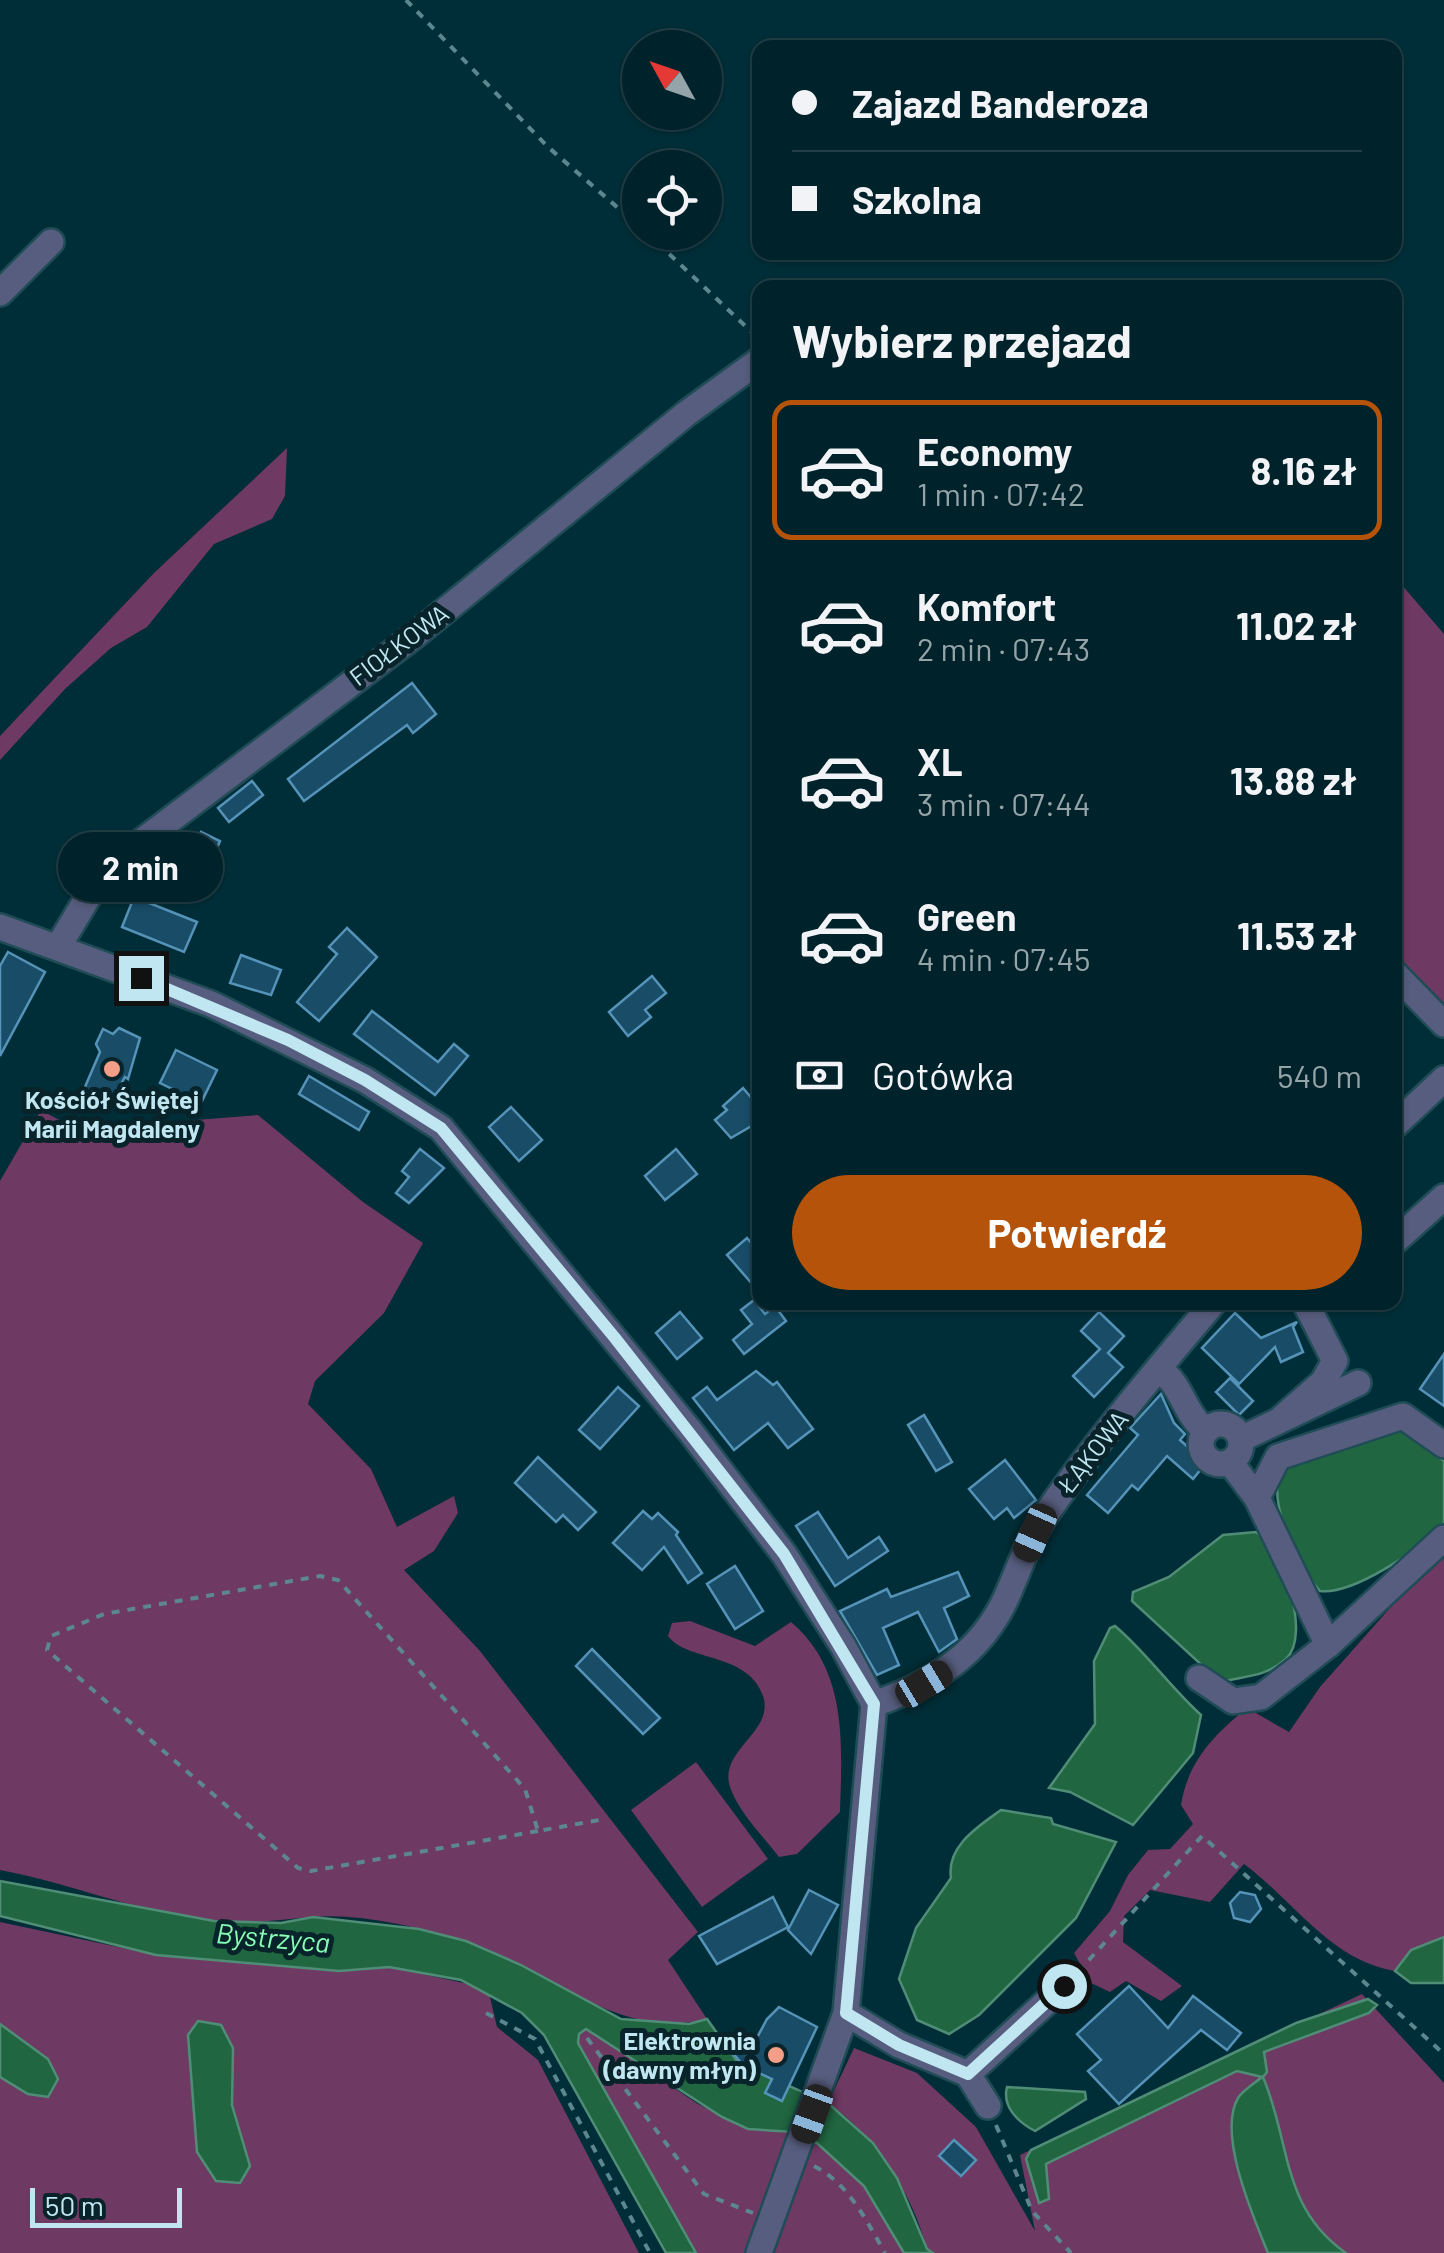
<!DOCTYPE html>
<html lang="pl">
<head>
<meta charset="utf-8">
<style>
  body { margin:0; font-family:Barlow,sans-serif; background:#0e2f36; color:#f1f3f6; height:100vh; display:flex; flex-direction:column; font-size:38px; white-space:nowrap }
  * { box-sizing:border-box; margin:0 }
  p { font-size:32px; color:#95a4a8 }
  .icon { flex:none; width:55px; height:55px; fill:none; stroke:currentColor; stroke-width:2; stroke-linecap:round; stroke-linejoin:round }
  .map { position:relative; flex:1; overflow:hidden }
  .side { position:absolute; left:752px; top:280px; width:650px; height:1030px; display:flex; flex-direction:column; background:#00222a; border-radius:20px; box-shadow:0 2px 8px #0004,0 0 0 2px #223f47 }
  .side>* { flex:none }
  .top-card { position:absolute; left:752px; top:40px; width:650px; height:220px; border-radius:20px; box-shadow:0 2px 8px #0004,0 0 0 2px #223f47; display:grid; align-content:center; height:220px; padding:0 40px; background:#00222a }
  .needle { width:65px; rotate:310deg }
  .tools { position:absolute; left:622px; top:30px; display:grid; gap:20px }
  .tools a { display:grid; place-items:center; width:100px; height:100px; border-radius:50%; background:#00222a; box-shadow:0 2px 8px #0004,0 0 0 2px #223f47; font-size:50px }
  .scale { position:absolute; left:30px; bottom:25px; width:152px; box-sizing:border-box; padding-left:10px; border:5px solid #c0e7f1; border-top:0; font-size:28px; line-height:35px; white-space:nowrap; color:#c0e7f1; -webkit-text-stroke:8px #082329; paint-order:stroke }
  .end { position:absolute; width:45px; height:45px; margin:-22px; border:12px solid #c0e7f1; background:#111; box-shadow:0 0 0 5px #111 }
  .from { border-radius:50% }
  .bubble { position:absolute; height:70px; border-radius:35px; background:#00222a; box-shadow:0 2px 8px #0004,0 0 0 2px #223f47; font-size:32px; font-weight:700; line-height:70px; text-align:center }
  .car { position:absolute; width:30px; height:60px; margin:-30px -15px; border-radius:12px; box-shadow:0 0 8px 2px #0007; background:linear-gradient(#222 24%,#8ab4d8 0 40%,#222 0 76%,#8ab4d8 0 86%,#222 0) }
  .top-card b { display:flex; align-items:center; gap:35px; height:95px; font-size:38px }
  .top-card b+b { border-top:2px solid #223f47 }
  .top-card i { width:25px; height:25px; background:#f1f3f6 }
  ul { padding:0; list-style:none }
  li { display:flex; align-items:center; gap:30px; height:140px; margin:0 20px 15px; padding:0 20px; border:5px solid transparent; border-radius:20px }
  li div { flex:1 }
  li b { display:block; font-size:38px }
  li em { font-style:normal; font-weight:700 }
  li.active { border-color:#b45309 }
  li>.icon { width:90px; height:90px; stroke-width:1.5 }
  h2 { padding:0 40px; font-size:45px; line-height:120px }
  .pay { display:flex; align-items:center; gap:25px; height:110px; padding:0 40px; font-size:38px }
  .pay p { margin-inline-start:auto }
  .action { display:flex; gap:20px; margin-top:auto; padding:20px 40px }
  .action a { flex:1; height:115px; border-radius:60px; background:#b45309; color:#fff; font-size:40px; font-weight:700; line-height:115px; text-align:center }
  .map>svg:first-child { display:block }
  .green { fill:#6e3962 }
  .water { fill:#206741; stroke:#508d76; stroke-width:2.5 }
  .building { fill:#184c67; stroke:#5593b8; stroke-width:2.5 }
  .lines { fill:none; stroke-linecap:round; stroke-linejoin:round }
  .minor-casing { stroke:#1f4c56; stroke-width:30 }
  .path { stroke:#5c8791; stroke-width:4; stroke-dasharray:8 8; stroke-linecap:butt }
  .minor { stroke:#575d7e; stroke-width:25 }
  .route { stroke:#c0e7f1; stroke-width:12 }
  .poi-dot { fill:#f49e87; stroke:#082329; stroke-width:4 }
  .labels { text-anchor:middle; stroke-width:10; stroke-linejoin:round; paint-order:stroke }
  .street-label { font-size:25px; fill:#c0e7f1; stroke:#082329 }
  .poi-label { font-size:25px; font-weight:bold; fill:#c0e7f1; stroke:#082329 }
  .water-label { font-size:28px; font-style:italic; fill:#86feb6; stroke:#082329 }
</style>
</head>
<body>
<div class="map">
<svg width="1444" height="2253" viewBox="0 0 1444 2253">
  <rect width="100%" height="100%" fill="#002e38"/>
  <g class="green">
    <polygon points="287,448 285,496 272,519 214,544 147,627 111,648 65,689 0,760 0,736 154,573"/>
    <polygon points="1395,577 1444,634 1444,1007 1395,958"/>
    <path d="M41,1110L84,1134L96,1123L108,1137L133,1125L258,1115L363,1202L423,1243L384,1313L315,1381L308,1404L371,1469L397,1527L454,1496L458,1513L434,1551L404,1570L480,1651L698,1932L668,1960L707,2019C612,2042 547,1965 462,1940C416,1927 360,1913 312,1917C279,1920 247,1924 214,1921C140,1914 72,1883 0,1870V1181Z"/>
    <path d="M1444,1547V1937L1411,1950L1395,1971C1331,1961 1294,1901 1244,1864L1210,1902L1150,1890L1124,1916L1123,1942L1182,1986L1161,2001L1126,1981L1110,1992L1091,1983L1074,1953L1110,1911L1128,1875L1148,1850L1170,1849L1193,1824L1181,1805C1188,1761 1214,1735 1247,1708L1289,1732L1320,1687Z"/>
    <path d="M690,1621L755,1646L791,1622C848,1670 842,1744 840,1812L797,1854L779,1857C763,1836 739,1813 730,1787C718,1750 775,1732 763,1696C748,1652 687,1662 668,1636L672,1623Z"/>
    <polygon points="696,1762 768,1859 702,1907 631,1810"/>
    <polygon points="0,1922 156,1955 339,1971 389,1967 478,1986 489,1993 497,2027 538,2060 639,2253 0,2253"/>
    <path d="M1362,1994L1444,2083V2253H933L927,2249C912,2193 876,2136 828,2103L854,2048L917,2073L976,2127L1035,2231L1020,2155Z"/>
    <polygon points="586,2029 698,2104 748,2129 794,2132 817,2143 864,2186 904,2253 696,2253 578,2043 579,2034"/>
  </g>
  <g class="water">
    <path d="M1398,1425L1444,1461V1525C1419,1550 1353,1595 1320,1591C1297,1567 1264,1496 1283,1466Z"/>
    <path d="M1256,1532C1282,1548 1312,1635 1286,1659C1266,1677 1245,1676 1220,1682L1132,1601L1133,1592L1169,1577L1223,1535Z"/>
    <path d="M1115,1626C1145,1651 1170,1687 1201,1715L1193,1753L1133,1825L1070,1792L1049,1788L1095,1724L1094,1661L1110,1628Z"/>
    <path d="M1001,1810L1051,1818L1053,1824L1116,1842L1076,1918L979,2015L949,2034L917,2020L899,1979L916,1928L951,1878C946,1846 979,1826 1001,1810Z"/>
    <polygon points="0,1881 214,1921 281,1923 313,1917 419,1929 466,1941 521,1965 621,2019 689,2024 707,2019 739,2064 828,2103 873,2143 897,2178 927,2249 933,2253 904,2253 864,2186 817,2143 794,2132 748,2129 722,2117 586,2029 579,2034 578,2043 696,2253 666,2253 544,2035 522,2013 461,1980 389,1967 339,1971 156,1955 0,1916"/>
    <polygon points="1444,1937 1444,1983 1411,1983 1395,1971 1411,1950"/>
    <path d="M1368,1999L1377,2005L1369,2013L1264,2052L1267,2072L1263,2077C1291,2143 1281,2208 1346,2253H1268C1253,2216 1217,2134 1238,2098C1243,2090 1255,2083 1262,2077L1237,2071L1046,2164L1049,2199L1039,2203L1026,2159L1031,2150L1296,2023Z"/>
    <polygon points="198,2021 221,2025 233,2048 232,2105 250,2166 240,2183 216,2181 197,2152 188,2035"/>
    <polygon points="0,2024 48,2059 58,2079 48,2097 28,2094 0,2077"/>
    <path d="M1007,2087L1085,2092L1086,2099L1035,2131C1018,2122 1002,2107 1007,2087Z"/>
  </g>
  <g class="building">
    <polygon points="412,683 436,714 413,733 407,725 304,801 288,779"/>
    <polygon points="252,781 263,795 229,822 218,808"/>
    <polygon points="201,832 220,841 201,887 181,878"/>
    <polygon points="134,897 197,922 184,952 122,927"/>
    <polygon points="347,928 377,957 319,1021 297,1002 337,954 329,947"/>
    <polygon points="8,952 45,972 0,1056 0,966"/>
    <polygon points="241,955 281,970 271,995 230,983"/>
    <polygon points="652,976 666,993 645,1010 651,1017 628,1036 609,1012"/>
    <polygon points="372,1011 438,1062 454,1044 468,1056 435,1095 354,1034"/>
    <polygon points="119,1028 140,1038 128,1079 125,1077 108,1107 82,1094 100,1052 96,1044 103,1029 113,1034"/>
    <polygon points="176,1050 217,1070 201,1103 160,1083"/>
    <polygon points="309,1076 369,1112 359,1130 299,1094"/>
    <polygon points="743,1088 760,1108 760,1121 731,1138 715,1120 727,1110 723,1106"/>
    <polygon points="511,1107 542,1140 519,1161 489,1127"/>
    <polygon points="420,1149 444,1168 409,1203 396,1193 409,1177 402,1171"/>
    <polygon points="676,1149 697,1174 665,1200 645,1176"/>
    <polygon points="747,1238 760,1253 760,1293 727,1255"/>
    <polygon points="754,1300 765,1314 775,1306 786,1321 744,1354 733,1340 752,1324 741,1310"/>
    <polygon points="680,1312 702,1338 677,1359 656,1333"/>
    <polygon points="1099,1312 1124,1336 1108,1353 1123,1367 1094,1397 1073,1376 1100,1349 1081,1331"/>
    <polygon points="1235,1313 1261,1338 1297,1322 1293,1327 1303,1352 1281,1362 1275,1347 1239,1384 1202,1348"/>
    <polygon points="1444,1354 1444,1406 1420,1389"/>
    <polygon points="756,1371 773,1385 777,1382 813,1429 788,1448 768,1423 734,1450 693,1398 707,1387 717,1400"/>
    <polygon points="1230,1378 1253,1401 1239,1415 1216,1392"/>
    <polygon points="618,1387 639,1406 600,1449 579,1430"/>
    <polygon points="1161,1394 1174,1423 1185,1434 1180,1440 1206,1463 1193,1479 1167,1456 1138,1490 1132,1485 1108,1513 1087,1495 1138,1435 1130,1428"/>
    <polygon points="924,1415 952,1462 936,1471 908,1425"/>
    <polygon points="538,1457 596,1512 578,1530 563,1515 556,1522 515,1483"/>
    <polygon points="1005,1460 1036,1500 1014,1518 1007,1508 994,1519 969,1489"/>
    <polygon points="643,1511 652,1519 658,1513 678,1532 676,1535 702,1573 688,1583 664,1547 642,1570 613,1543"/>
    <polygon points="818,1512 848,1558 879,1537 888,1551 835,1586 796,1526"/>
    <polygon points="735,1566 763,1611 735,1629 707,1584"/>
    <polygon points="958,1572 969,1596 944,1608 957,1639 939,1652 918,1612 883,1628 899,1665 877,1675 840,1611 887,1589 891,1597"/>
    <polygon points="592,1649 660,1718 643,1734 576,1666"/>
    <polygon points="809,1890 838,1905 811,1954 788,1930"/>
    <polygon points="1240,1892 1255,1895 1261,1909 1250,1922 1234,1918 1230,1903"/>
    <polygon points="773,1897 788,1927 717,1964 699,1936"/>
    <polygon points="1129,1986 1168,2028 1193,1996 1241,2033 1227,2050 1201,2030 1119,2104 1088,2071 1101,2060 1077,2034"/>
    <polygon points="779,2007 817,2027 782,2101 765,2093 772,2079 744,2066 731,2051 746,2038 753,2045 767,2019"/>
    <polygon points="954,2140 976,2160 961,2176 939,2156"/>
  </g>
  <g class="lines">
    <g class="minor-casing">
      <g id="minor">
        <polyline points="0,293 51,242"/>
        <polyline points="0,927 211,1004 365,1080 441,1128 690,1431 784,1554 843,1646 874,1704 846,2013 759,2253"/>
        <polyline points="58,947 91,892 125,854 414,636 687,413 760,360"/>
        <polyline points="1395,974 1444,1024"/>
        <polyline points="1395,1125 1444,1079"/>
        <polyline points="1395,1241 1444,1197"/>
        <path d="M1159,1369C1182,1384 1184,1414 1206,1431"/>
        <polyline points="1282,1418 1323,1382 1335,1361 1305,1302"/>
        <circle cx="1221" cy="1444" r="20"/>
        <polyline points="1241,1439 1358,1383"/>
        <polyline points="1230,1462 1257,1498 1328,1645 1444,1538"/>
        <polyline points="1257,1498 1278,1457 1403,1416 1444,1445"/>
        <polyline points="1199,1678 1233,1701 1261,1697 1328,1645"/>
        <path d="M874,1704C932,1684 981,1654 1007,1596C1019,1569 1029,1538 1047,1513C1097,1440 1156,1371 1214,1302"/>
        <polyline points="846,2013 899,2045 968,2074 1064,1986"/>
        <polyline points="968,2074 988,2106"/>
      </g>
    </g>
    <g class="path">
      <polyline points="406,0 548,147 640,227"/>
      <polyline points="646,232 757,337"/>
      <polyline points="538,1831 311,1871 298,1868 47,1650 51,1636 104,1614 320,1576 338,1580 525,1789 538,1831 605,1819"/>
      <polyline points="1078,1972 1202,1836 1444,2054"/>
      <polyline points="486,2013 535,2039 650,2253"/>
      <polyline points="587,2038 704,2194 753,2213"/>
      <polyline points="996,2125 1032,2211 1071,2253"/>
      <path d="M814,2166C849,2184 866,2220 885,2253"/>
    </g>
    <use href="#minor" class="minor"/>
  </g>
  <g class="lines">
    <polyline class="route" points="141,978 288,1040 365,1080 441,1128 615,1338 784,1554 874,1704 846,2013 899,2045 968,2074 1064,1986"/>
  </g>
  <g class="poi-dot">
    <circle cx="112" cy="1069" r="10"/>
    <circle cx="776" cy="2055" r="10"/>
  </g>
  <g class="labels">
    <g class="street-label">
      <text transform="translate(399 645) rotate(-37)" y="9">FIOŁKOWA</text>
      <text transform="translate(1093 1452) rotate(-52)" y="9">ŁĄKOWA</text>
    </g>
    <g class="poi-label">
      <text x="112" y="1109">Kościół Świętej<tspan x="112" dy="29">Marii Magdaleny</tspan></text>
      <text x="756" y="2050" text-anchor="end">Elektrownia<tspan x="756" dy="29">(dawny młyn)</tspan></text>
    </g>
    <g class="water-label">
      <text transform="translate(273 1938) rotate(5)" y="10">Bystrzyca</text>
    </g>
  </g>
</svg>
<div class="tools">
<a><svg class="needle" viewBox="-14 -14 28 28"><path d="M0-13l5 13h-10z" fill="#e53935"/><path d="M0 13l5-13h-10z" fill="#95a4a8"/></svg></a>
<a><svg class="icon" aria-label="locate" viewBox="0 0 24 24"><circle cx="12" cy="12" r="6"/><path d="M12 2v4M12 18v4M2 12h4M18 12h4"/></svg></a>
</div>
<div class="scale">50 m</div>
<i class="end from" style="left:1064px;top:1986px"></i>
<i class="end" style="left:141px;top:978px"></i>
<div class="bubble" style="left:58px;top:832px;width:165px">2 min</div>
<i class="car" style="left:1035px;top:1533px;rotate:204deg"></i>
<i class="car" style="left:924px;top:1684px;rotate:59deg"></i>
<i class="car" style="left:812px;top:2114px;rotate:200deg"></i>
<div class="top-card">
<b><i class="from"></i>Zajazd Banderoza</b>
<b><i></i>Szkolna</b>
</div>
<section class="side">
<h2>Wybierz przejazd</h2>
<ul>
<li class="active"><svg class="icon" aria-label="car" viewBox="0 0 24 24"><path d="M5 17H2v-5l4-1 3-4h7l3 4 3 1v5h-3M9 17h6M6 11h13"/><circle cx="7" cy="17" r="2"/><circle cx="17" cy="17" r="2"/></svg><div><b>Economy</b><p>1 min · 07:42</p></div><em>8.16 zł</em></li>
<li><svg class="icon" aria-label="car" viewBox="0 0 24 24"><path d="M5 17H2v-5l4-1 3-4h7l3 4 3 1v5h-3M9 17h6M6 11h13"/><circle cx="7" cy="17" r="2"/><circle cx="17" cy="17" r="2"/></svg><div><b>Komfort</b><p>2 min · 07:43</p></div><em>11.02 zł</em></li>
<li><svg class="icon" aria-label="car" viewBox="0 0 24 24"><path d="M5 17H2v-5l4-1 3-4h7l3 4 3 1v5h-3M9 17h6M6 11h13"/><circle cx="7" cy="17" r="2"/><circle cx="17" cy="17" r="2"/></svg><div><b>XL</b><p>3 min · 07:44</p></div><em>13.88 zł</em></li>
<li><svg class="icon" aria-label="car" viewBox="0 0 24 24"><path d="M5 17H2v-5l4-1 3-4h7l3 4 3 1v5h-3M9 17h6M6 11h13"/><circle cx="7" cy="17" r="2"/><circle cx="17" cy="17" r="2"/></svg><div><b>Green</b><p>4 min · 07:45</p></div><em>11.53 zł</em></li>
</ul>
<div class="pay"><svg class="icon" aria-label="cash" viewBox="0 0 24 24"><path d="M3 7h18v10H3z"/><circle cx="12" cy="12" r="2"/></svg>Gotówka<p>540 m</p></div>
<div class="action"><a>Potwierdź</a></div>
</section>
</div>
</body>
</html>
